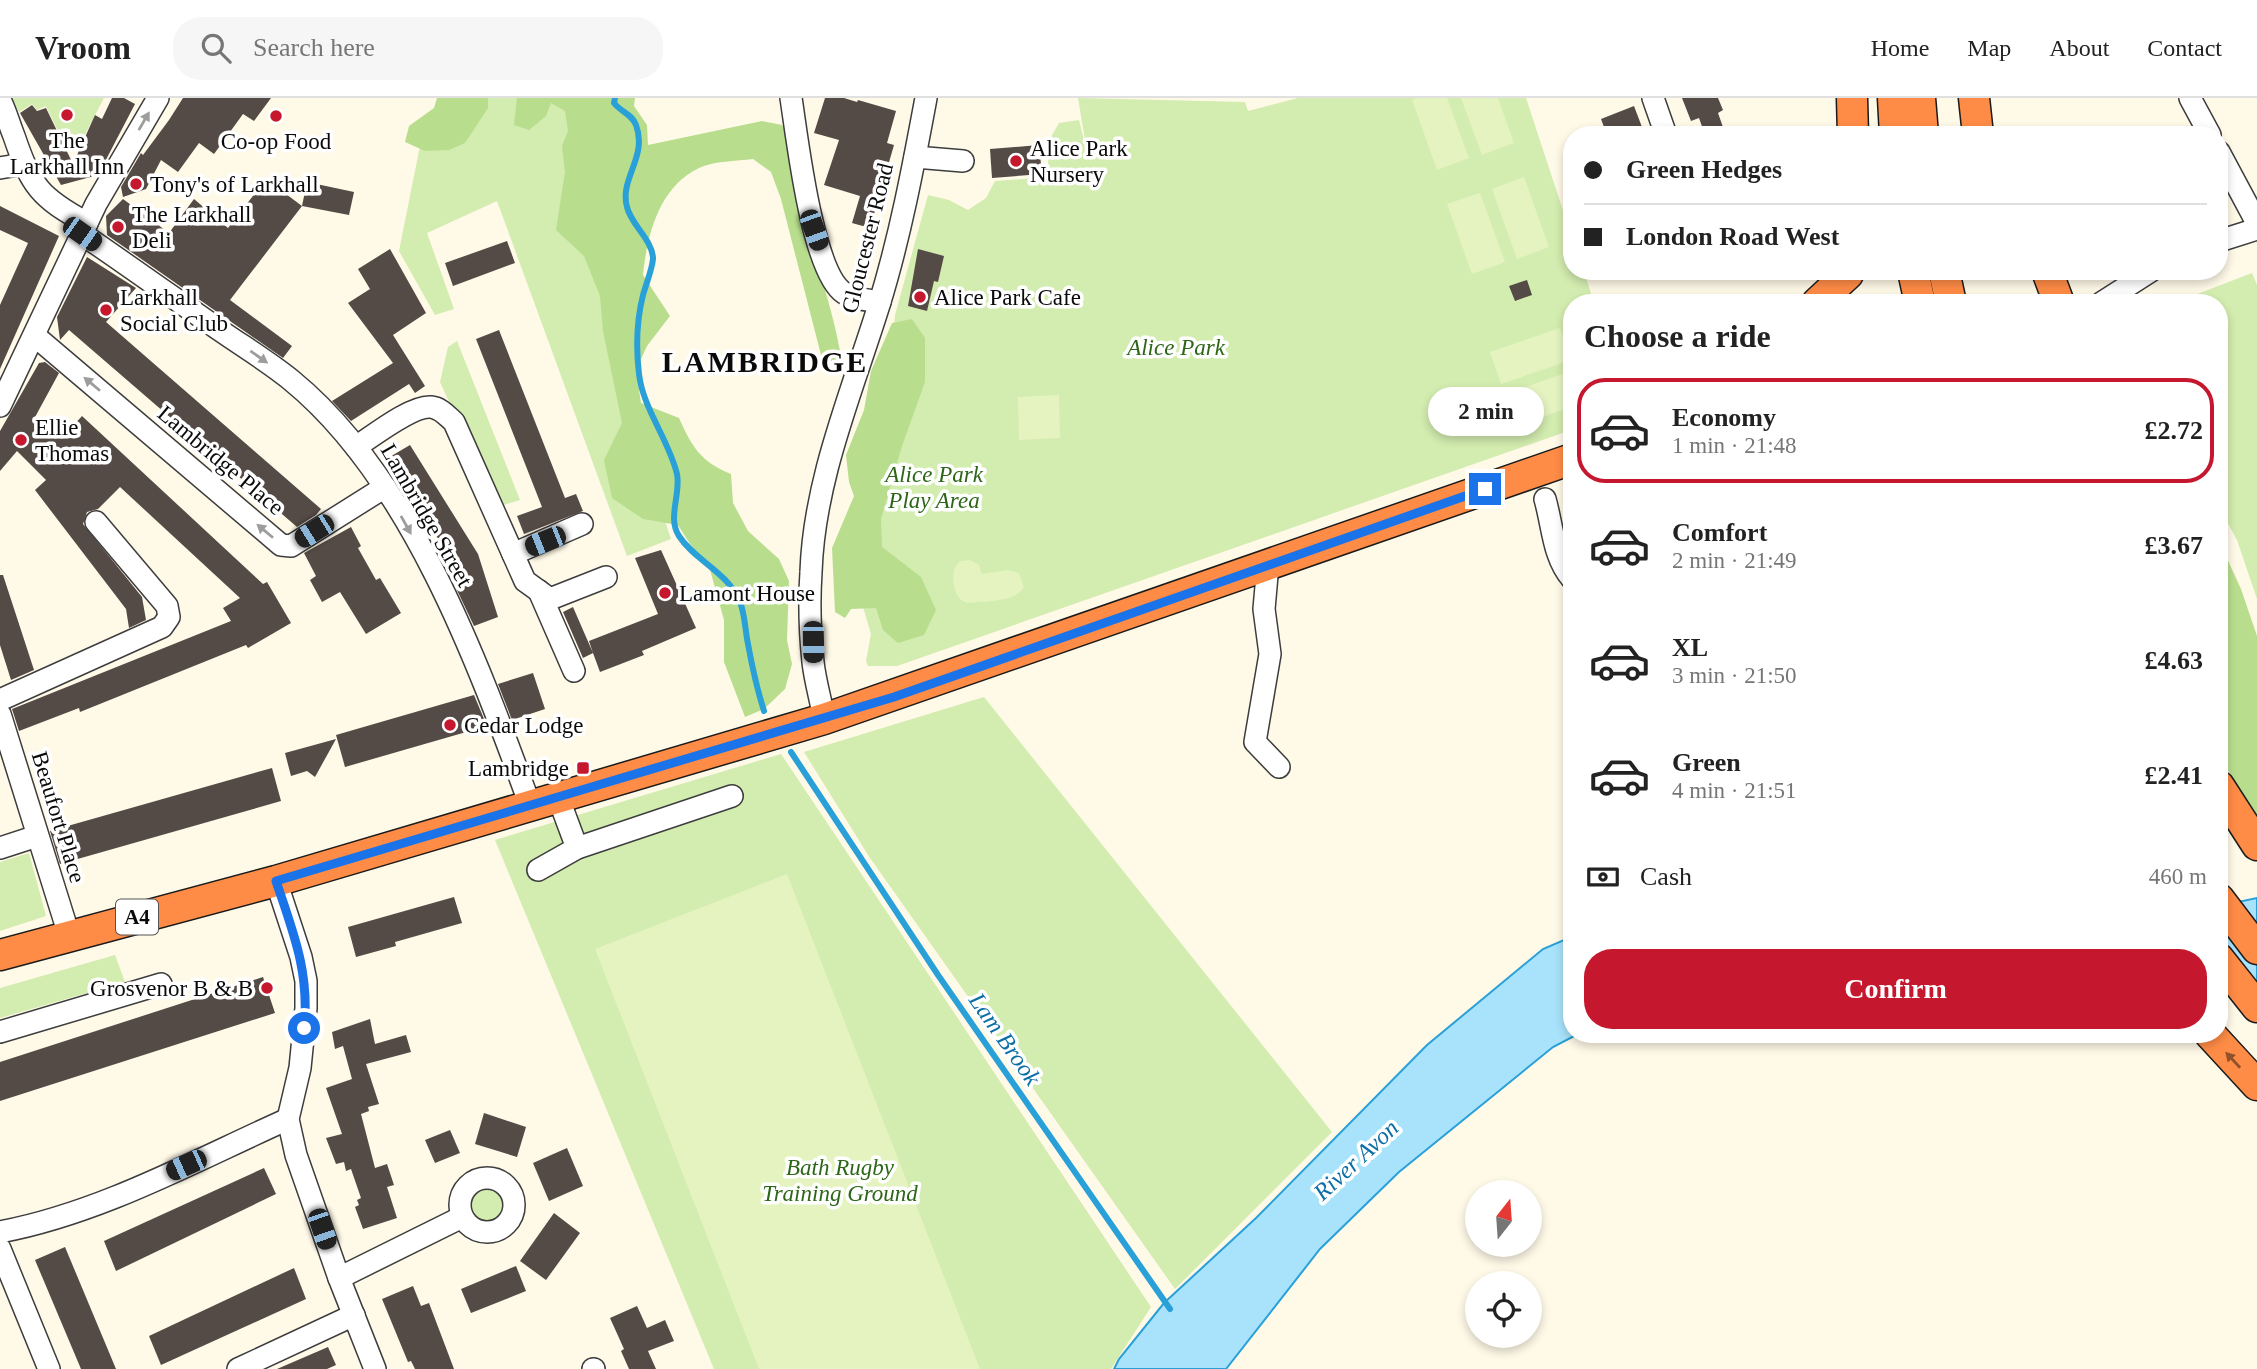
<!DOCTYPE html>
<html lang="en">
<head>
<meta charset="utf-8">
<style>
  body { margin:0; font-family:Georgia,serif; background:#f6f6f6; color:#222; height:100vh; display:flex; flex-direction:column; font-size:26px; white-space:nowrap }
  * { box-sizing:border-box; margin:0 }
  p { font-size:23px; color:#767676 }
  .icon { flex:none; width:38px; height:38px; fill:none; stroke:currentColor; stroke-width:2; stroke-linecap:round; stroke-linejoin:round }
  .map { position:relative; flex:1; overflow:hidden }
  .drawer { position:absolute; left:1563px; top:196px; width:665px; height:749px; display:flex; flex-direction:column; background:#fff; border-radius:28px; box-shadow:0 4px 10px #0003 }
  .drawer>* { flex:none }
  .guide { position:absolute; left:1563px; top:28px; width:665px; height:154px; border-radius:28px; box-shadow:0 4px 10px #0003; display:grid; align-content:center; height:154px; padding:0 21px; background:#fff }
  .needle { width:46px; rotate:17deg }
  .buttons { position:absolute; left:1465px; top:1082px; display:grid; gap:14px }
  .buttons a { display:grid; place-items:center; width:77px; height:77px; border-radius:50%; background:#fff; box-shadow:0 4px 10px #0003; font-size:35px }
  .end { position:absolute; width:32px; height:32px; margin:-16px; border:9px solid #1a73e8; background:#fff; box-shadow:0 0 0 4px #fff }
  .from { border-radius:50% }
  .bubble { position:absolute; height:49px; border-radius:24px; background:#fff; box-shadow:0 4px 10px #0003; font-size:23px; font-weight:700; line-height:49px; text-align:center }
  .car { position:absolute; width:21px; height:42px; margin:-21px -10px; border-radius:9px; box-shadow:0 0 5px 2px #0007; background:linear-gradient(#222 24%,#8ab4d8 0 40%,#222 0 76%,#8ab4d8 0 86%,#222 0) }
  .guide b { display:flex; align-items:center; gap:24px; height:66px; font-size:26px }
  .guide b+b { border-top:2px solid #e0e0e0 }
  .guide i { width:18px; height:18px; background:#222 }
  ul { padding:0; list-style:none }
  li { display:flex; align-items:center; gap:21px; height:105px; margin:0 14px 10px; padding:0 7px; border:4px solid transparent; border-radius:28px }
  li div { flex:1 }
  li b { display:block; font-size:26px }
  li em { font-style:normal; font-weight:700 }
  li.active { border-color:#c5182e }
  li>.icon { width:63px; height:63px; stroke-width:1.5 }
  h2 { padding:0 21px; font-size:32px; line-height:84px }
  .pay { display:flex; align-items:center; gap:18px; height:77px; padding:0 21px; font-size:26px }
  .pay p { margin-inline-start:auto }
  .button { display:flex; gap:14px; margin-top:auto; padding:14px 21px }
  .button a { flex:1; height:80px; border-radius:28px; background:#c5182e; color:#fff; font-size:28px; font-weight:700; line-height:80px; text-align:center }
  header { display:flex; align-items:center; gap:42px; box-sizing:border-box; height:98px; padding:0 35px; background:#fff; border-bottom:2px solid #e0e0e0 }
  header strong { font-size:33px }
  nav { display:flex; gap:38px; margin-inline-start:auto; font-size:24px }
  .search { width:490px; height:63px; background:#f6f6f6; display:flex; align-items:center; gap:18px; box-sizing:border-box; padding:0 24px; border-radius:28px; color:#767676; font-size:26px }
  .map>svg:first-child { display:block }
  .green { fill:#d3ecaf }
  .forest { fill:#b8de8d }
  .pitch { fill:#e5f3c1 }
  .water { fill:#a8e3fb; stroke:#29a0d8; stroke-width:2 }
  .lines { fill:none; stroke-linecap:round; stroke-linejoin:round }
  .stream { stroke:#29a0d8; stroke-width:6 }
  .building { fill:#544a46 }
  .minor-casing { stroke:#3d3d3d; stroke-width:24 }
  .highway-casing { stroke:#1b1b1b; stroke-width:33 }
  .minor { stroke:#fff; stroke-width:21 }
  .highway { stroke:#ff8c46; stroke-width:30 }
  .oneway { fill:#9d9d9d }
  .oneway2 { fill:#91522b }
  .route { stroke:#1a73e8; stroke-width:9 }
  .poi-dot { fill:#c5182e; stroke:#fff; stroke-width:2.5 }
  .labels { text-anchor:middle; stroke-width:7; stroke-linejoin:round; paint-order:stroke }
  .shield { fill:#fff; stroke:#545454; stroke-width:2 }
  .shield-label { font-size:21px; font-weight:bold; fill:#0a0a0a }
  .poi-label { font-size:23px; fill:#0a0a0a; stroke:#fff; text-anchor:start }
  .street-label { font-size:23px; fill:#0a0a0a; stroke:#fff }
  .park-label { font-size:23px; font-style:italic; fill:#2d6617; stroke:#fff }
  .water-label { font-size:24px; font-style:italic; fill:#0b6ea5; stroke:#fff }
  .district-label { font-size:30px; font-weight:bold; letter-spacing:2px; fill:#0a0a0a; stroke:#fff }
</style>
</head>
<body>
<header>
<strong>Vroom</strong>
<div class="search"><svg class="icon" aria-label="search" viewBox="0 0 24 24"><circle cx="10" cy="10" r="6"/><path d="M15 15l6 6"/></svg>Search here</div>
<nav><a>Home</a><a>Map</a><a>About</a><a>Contact</a></nav>
</header>
<div class="map">
<svg width="2257" height="1271" viewBox="0 0 2257 1271">
  <rect width="100%" height="100%" fill="#fff9e8"/>
  <g class="green">
    <polygon points="12,0 104,0 82,42 64,46 46,8 37,12 32,6 19,14"/>
    <polygon points="464,0 593,0 617,278 671,441 627,458 497,103 427,135 454,211 435,217 399,153 421,43"/>
    <polygon points="1078,0 1245,4 1248,13 1298,0 1526,0 1571,137 1572,173 1584,173 1594,205 1572,205 1571,332 897,568 868,568 866,563 871,536 860,499 883,339 895,217 928,97 949,102 968,112 986,100 995,83 1049,79 1047,46 1059,25 1079,22 1087,54"/>
    <polygon points="2252,175 2257,187 2257,501 2237,442 2219,409 2219,205 2174,205"/>
    <polygon points="457,243 520,402 497,409 440,284 448,249"/>
    <polygon points="984,599 1332,1034 1175,1191 870,760 804,654"/>
    <polygon points="781,656 1151,1209 1111,1271 714,1271 495,742"/>
    <polygon points="29,755 46,818 0,833 0,764"/>
    <polygon points="115,857 125,884 0,920 0,890"/>
    <circle cx="487" cy="1107" r="20"/>
  </g>
  <g class="forest">
    <polygon points="437,0 488,0 488,10 465,45 449,52 425,53 405,44 409,28 434,10"/>
    <path d="M517,0H635L634,8L647,27L648,47L762,23L782,27C797,50 794,78 801,105C812,155 831,203 840,253L834,265L821,257L781,101L771,74L753,61C737,63 713,63 699,70C659,89 647,137 643,177L670,218L647,248L636,272L641,305L679,320C692,349 701,364 731,376L733,405L748,433L779,461L789,483L787,542L792,566L785,591L764,611L745,619L724,564V522L709,468L690,446L678,427L643,421L612,400L604,362L622,325L603,233L600,198L584,158L556,132L565,74L562,48L568,33L565,13L551,5L546,18L529,32L514,27Z"/>
    <polygon points="912,221 925,240 925,284 902,348 881,421 882,449 921,479 936,512 924,537 898,545 883,532 876,510 851,511 845,520 835,514 832,450 854,398 849,384 846,357 864,312 871,273 892,225"/>
    <polygon points="2219,443 2241,491 2257,538 2257,724 2219,656"/>
  </g>
  <g class="pitch">
    <polygon points="1417,0 1447,0 1469,60 1437,72 1412,2"/>
    <polygon points="1461,0 1498,0 1514,45 1482,57"/>
    <polygon points="1524,79 1549,149 1517,161 1492,91"/>
    <polygon points="1480,95 1505,164 1472,176 1447,106"/>
    <polygon points="1560,230 1571,262 1501,286 1490,254"/>
    <polygon points="1571,273 1571,309 1517,328 1505,296"/>
    <polygon points="1059,297 1060,340 1019,342 1018,299"/>
    <path d="M970,462L979,467L982,476L1008,472L1019,475L1024,489C1015,505 984,503 967,505C954,501 952,484 954,471L960,463Z"/>
    <polygon points="787,776 980,1271 759,1271 595,851"/>
  </g>
  <g class="water">
    <polygon points="2257,800 2257,886 2219,896 2219,808"/>
    <polygon points="1571,839 1572,936 1578,936 1553,949 1399,1074 1320,1151 1226,1271 1114,1271 1119,1261 1164,1205 1256,1120 1427,947 1543,851"/>
  </g>
  <g class="lines">
    <g class="stream">
      <path d="M615,0L614,5C621,14 632,16 636,27C648,59 619,81 627,109C631,127 653,142 653,161C652,172 646,186 643,197C637,221 636,251 639,276C643,311 669,342 677,376C681,396 667,420 679,438C695,463 727,473 740,504C745,516 745,532 748,546C752,568 757,591 764,613"/>
      <polyline points="791,654 938,877 1170,1211"/>
    </g>
  </g>
  <g class="building">
    <polygon points="112,0 124,0 135,6 98,77 61,87 20,15 32,7 37,13 46,10 73,66 95,17 102,21"/>
    <polygon points="183,0 271,0 254,23 243,16 214,56 199,45 178,74 161,62 146,91 123,99 121,89 141,55 143,57 169,22"/>
    <polygon points="825,0 844,0 857,4 858,2 896,13 887,45 894,47 870,130 852,125 860,98 824,87 839,42 814,35"/>
    <polygon points="1682,0 1718,0 1723,12 1718,15 1724,32 1705,37 1699,20 1691,23"/>
    <polygon points="1634,8 1645,37 1607,37 1601,21"/>
    <polygon points="1039,47 1042,76 992,80 990,51"/>
    <polygon points="266,81 302,108 230,202 292,248 283,260 107,137 106,118 123,101 169,135 194,101 228,130"/>
    <polygon points="307,84 354,94 349,117 302,108"/>
    <polygon points="0,108 59,138 0,271 0,207 28,145 0,132"/>
    <polygon points="507,143 515,165 453,188 445,165"/>
    <polygon points="390,151 426,215 393,237 425,288 415,295 409,286 351,323 332,303 393,265 348,205 370,191 358,171"/>
    <polygon points="918,151 944,158 938,184 934,183 927,213 908,208"/>
    <polygon points="87,159 136,190 106,224 321,411 316,417 297,429 69,232 60,242 57,219"/>
    <polygon points="1527,182 1532,197 1515,203 1509,188"/>
    <polygon points="499,232 565,400 576,396 583,413 524,436 517,418 542,409 476,241"/>
    <polygon points="45,264 59,275 34,321 62,340 82,318 263,486 267,484 291,525 248,550 246,547 80,614 79,610 19,633 12,611 231,523 223,510 240,500 120,389 98,411 87,414 83,426 142,499 146,522 129,530 126,511 35,392 46,382 17,353 0,373 0,333 39,265"/>
    <polygon points="410,347 478,456 498,519 474,528 456,490 466,486 388,360"/>
    <polygon points="351,429 361,448 358,450 376,482 380,480 401,515 366,536 340,494 322,504 310,482 316,478 304,455"/>
    <polygon points="661,452 696,530 642,553 644,557 600,574 593,555 583,560 563,514 573,509 593,555 589,543 658,516 635,460"/>
    <polygon points="0,477 3,477 34,572 11,582 0,547"/>
    <polygon points="533,575 545,611 512,622 498,586"/>
    <polygon points="474,597 487,628 345,669 336,637"/>
    <polygon points="336,641 315,679 307,673 291,678 285,655"/>
    <polygon points="272,670 281,703 60,766 50,733"/>
    <polygon points="454,799 462,825 395,844 396,848 356,859 348,829"/>
    <polygon points="263,879 275,915 0,1003 0,964"/>
    <polygon points="370,921 375,946 406,937 411,954 366,966 379,1006 368,1009 369,1013 361,1016 375,1070 387,1066 394,1087 387,1089 397,1120 363,1131 355,1109 359,1107 357,1102 361,1100 351,1071 346,1073 344,1064 336,1066 326,1040 342,1036 326,990 352,981 343,948 335,951 332,934"/>
    <polygon points="484,1015 526,1029 517,1059 475,1046"/>
    <polygon points="450,1032 460,1055 435,1065 425,1042"/>
    <polygon points="567,1050 583,1088 549,1103 533,1065"/>
    <polygon points="264,1070 276,1096 116,1173 104,1143"/>
    <polygon points="554,1115 580,1135 546,1182 520,1163"/>
    <polygon points="65,1149 116,1271 81,1271 35,1162"/>
    <polygon points="516,1168 526,1193 471,1215 461,1191"/>
    <polygon points="294,1170 306,1201 161,1267 149,1238"/>
    <polygon points="413,1188 421,1208 429,1205 454,1271 415,1271 411,1263 408,1264 382,1201"/>
    <polygon points="637,1208 647,1230 665,1222 674,1243 648,1253 656,1271 629,1271 621,1253 624,1251 610,1220"/>
    <polygon points="328,1249 336,1267 327,1271 277,1271"/>
  </g>
  <g class="lines">
    <g class="minor-casing">
      <g id="minor">
        <path d="M791,0C797,38 812,174 844,195C854,201 868,202 880,204"/>
        <polyline points="1653,0 1666,37"/>
        <polyline points="2190,0 2210,37"/>
        <path d="M0,2C6,13 9,26 14,38C31,88 40,100 87,125"/>
        <polyline points="2219,54 2257,125"/>
        <polyline points="915,59 963,63"/>
        <polyline points="0,70 24,66"/>
        <path d="M82,136C129,168 175,201 221,233C244,249 269,264 291,282C411,380 478,565 530,707"/>
        <polyline points="2219,143 2257,131"/>
        <polyline points="2101,205 2151,173"/>
        <polyline points="35,238 281,447 291,448 385,389"/>
        <polyline points="0,308 96,106 158,0"/>
        <path d="M356,349C373,338 412,307 431,309C441,310 447,318 454,324L525,483L550,501L606,479"/>
        <path d="M1545,401C1553,429 1553,459 1572,481"/>
        <polyline points="513,456 582,426"/>
        <polyline points="1268,466 1264,511 1270,556 1255,644 1279,669"/>
        <polyline points="539,493 574,573"/>
        <polyline points="0,602 162,529 169,519 167,508 96,424"/>
        <polyline points="0,616 69,837"/>
        <path d="M824,621C821,602 815,583 813,564C810,535 809,503 811,474C814,382 852,294 879,207C900,139 913,70 926,0"/>
        <polyline points="558,699 577,750"/>
        <polyline points="0,750 37,738"/>
        <polyline points="538,772 577,750 732,698"/>
        <polyline points="276,783 301,859 306,883 306,910 300,970 288,1021 296,1057 339,1180 375,1271"/>
        <polyline points="0,934 161,886"/>
        <circle cx="487" cy="1107" r="27"/>
        <path d="M0,1134C101,1115 194,1063 288,1021"/>
        <polyline points="0,1151 49,1271"/>
        <polyline points="339,1180 462,1119"/>
        <polyline points="238,1271 354,1217"/>
        <polyline points="593,1271 594,1271"/>
      </g>
    </g>
    <g class="highway-casing">
      <g id="highway">
        <polyline points="1852,0 1853,37"/>
        <polyline points="1893,0 1895,37"/>
        <polyline points="1920,0 1923,37"/>
        <polyline points="1974,0 1978,37"/>
        <polyline points="1913,173 1920,205"/>
        <polyline points="1944,173 1951,205"/>
        <polyline points="2047,173 2059,205"/>
        <polyline points="1817,205 1848,176"/>
        <polyline points="2219,688 2257,747"/>
        <polyline points="2219,801 2257,851"/>
        <polyline points="0,857 276,783 824,621 1572,361"/>
        <polyline points="2219,861 2257,909"/>
        <polyline points="2210,936 2257,987"/>
      </g>
    </g>
    <use href="#minor" class="minor"/>
    <use href="#highway" class="highway"/>
  </g>
  <defs><path id="oneway-solid" d="M-6-.8H1V-3.2L6.5 0L1 3.2V.8H-6Z" transform="scale(1.75)"/></defs>
  <g class="oneway">
    <use href="#oneway-solid" transform="translate(144 23) rotate(-60)"/>
    <use href="#oneway-solid" transform="translate(259 259) rotate(35)"/>
    <use href="#oneway-solid" transform="translate(92 286) rotate(-140)"/>
    <use href="#oneway-solid" transform="translate(406 427) rotate(61)"/>
    <use href="#oneway-solid" transform="translate(265 433) rotate(-140)"/>
  </g>
  <use class="oneway2" href="#oneway-solid" transform="translate(2233 962) rotate(-133)"/>
  <g class="lines">
    <path class="route" d="M304,930C310,875 293,834 276,783L894,599L1485,391"/>
  </g>
  <g class="poi-dot">
    <circle cx="67" cy="17" r="7"/>
    <circle cx="276" cy="18" r="7"/>
    <circle cx="1016" cy="63" r="7"/>
    <circle cx="136" cy="86" r="7"/>
    <circle cx="118" cy="129" r="7"/>
    <circle cx="920" cy="199" r="7"/>
    <circle cx="106" cy="212" r="7"/>
    <circle cx="21" cy="342" r="7"/>
    <circle cx="665" cy="495" r="7"/>
    <circle cx="450" cy="627" r="7"/>
    <rect x="576" y="663" width="14" height="14" rx="3.5"/>
    <circle cx="267" cy="890" r="7"/>
  </g>
  <g class="labels">
    <rect class="shield" x="116" y="801.5" width="42" height="35" rx="5"/>
    <g class="shield-label">
      <text x="137" y="826">A4</text>
    </g>
    <g class="poi-label">
      <text x="67" y="50" text-anchor="middle">The<tspan x="67" dy="26">Larkhall Inn</tspan></text>
      <text x="276" y="51" text-anchor="middle">Co-op Food</text>
      <text x="1030" y="58">Alice Park<tspan x="1030" dy="26">Nursery</tspan></text>
      <text x="150" y="94">Tony's of Larkhall</text>
      <text x="132" y="124">The Larkhall<tspan x="132" dy="26">Deli</tspan></text>
      <text x="120" y="207">Larkhall<tspan x="120" dy="26">Social Club</tspan></text>
      <text x="934" y="207">Alice Park Cafe</text>
      <text x="35" y="337">Ellie<tspan x="35" dy="26">Thomas</tspan></text>
      <text x="679" y="503">Lamont House</text>
      <text x="464" y="635">Cedar Lodge</text>
      <text x="569" y="678" text-anchor="end">Lambridge</text>
      <text x="253" y="898" text-anchor="end">Grosvenor B &amp; B</text>
    </g>
    <g class="street-label">
      <text transform="translate(867 140) rotate(-76)" y="8">Gloucester Road</text>
      <text transform="translate(221 362) rotate(40)" y="8">Lambridge Place</text>
      <text transform="translate(427 417) rotate(60)" y="8">Lambridge Street</text>
      <text transform="translate(59 719) rotate(73)" y="8">Beaufort Place</text>
    </g>
    <g class="park-label">
      <text x="1176" y="257">Alice Park</text>
      <text x="934" y="384">Alice Park<tspan x="934" dy="26">Play Area</tspan></text>
      <text x="840" y="1077">Bath Rugby<tspan x="840" dy="26">Training Ground</tspan></text>
    </g>
    <g class="water-label">
      <text transform="translate(1005 941) rotate(55)" y="8">Lam Brook</text>
      <text transform="translate(1356 1062) rotate(-43)" y="8">River Avon</text>
    </g>
    <g class="district-label">
      <text x="765" y="274">LAMBRIDGE</text>
    </g>
  </g>
</svg>
<div class="buttons">
<a><svg class="needle" viewBox="-14 -14 28 28"><path d="M0-13l5 13h-10z" fill="#e53935"/><path d="M0 13l5-13h-10z" fill="#767676"/></svg></a>
<a><svg class="icon" aria-label="locate" viewBox="0 0 24 24"><circle cx="12" cy="12" r="6"/><path d="M12 2v4M12 18v4M2 12h4M18 12h4"/></svg></a>
</div>
<i class="end from" style="left:304px;top:930px"></i>
<i class="end" style="left:1485px;top:391px"></i>
<div class="bubble" style="left:1428px;top:289px;width:116px">2 min</div>
<i class="car" style="left:814px;top:132px;rotate:160deg"></i>
<i class="car" style="left:82px;top:136px;rotate:125deg"></i>
<i class="car" style="left:314px;top:433px;rotate:238deg"></i>
<i class="car" style="left:545px;top:443px;rotate:248deg"></i>
<i class="car" style="left:813px;top:544px;rotate:179deg"></i>
<i class="car" style="left:186px;top:1067px;rotate:246deg"></i>
<i class="car" style="left:322px;top:1131px;rotate:161deg"></i>
<div class="guide">
<b><i class="from"></i>Green Hedges</b>
<b><i></i>London Road West</b>
</div>
<section class="drawer">
<h2>Choose a ride</h2>
<ul>
<li class="active"><svg class="icon" aria-label="car" viewBox="0 0 24 24"><path d="M5 17H2v-5l4-1 3-4h7l3 4 3 1v5h-3M9 17h6M6 11h13"/><circle cx="7" cy="17" r="2"/><circle cx="17" cy="17" r="2"/></svg><div><b>Economy</b><p>1 min · 21:48</p></div><em>£2.72</em></li>
<li><svg class="icon" aria-label="car" viewBox="0 0 24 24"><path d="M5 17H2v-5l4-1 3-4h7l3 4 3 1v5h-3M9 17h6M6 11h13"/><circle cx="7" cy="17" r="2"/><circle cx="17" cy="17" r="2"/></svg><div><b>Comfort</b><p>2 min · 21:49</p></div><em>£3.67</em></li>
<li><svg class="icon" aria-label="car" viewBox="0 0 24 24"><path d="M5 17H2v-5l4-1 3-4h7l3 4 3 1v5h-3M9 17h6M6 11h13"/><circle cx="7" cy="17" r="2"/><circle cx="17" cy="17" r="2"/></svg><div><b>XL</b><p>3 min · 21:50</p></div><em>£4.63</em></li>
<li><svg class="icon" aria-label="car" viewBox="0 0 24 24"><path d="M5 17H2v-5l4-1 3-4h7l3 4 3 1v5h-3M9 17h6M6 11h13"/><circle cx="7" cy="17" r="2"/><circle cx="17" cy="17" r="2"/></svg><div><b>Green</b><p>4 min · 21:51</p></div><em>£2.41</em></li>
</ul>
<div class="pay"><svg class="icon" aria-label="cash" viewBox="0 0 24 24"><path d="M3 7h18v10H3z"/><circle cx="12" cy="12" r="2"/></svg>Cash<p>460 m</p></div>
<div class="button"><a>Confirm</a></div>
</section>
</div>
</body>
</html>
